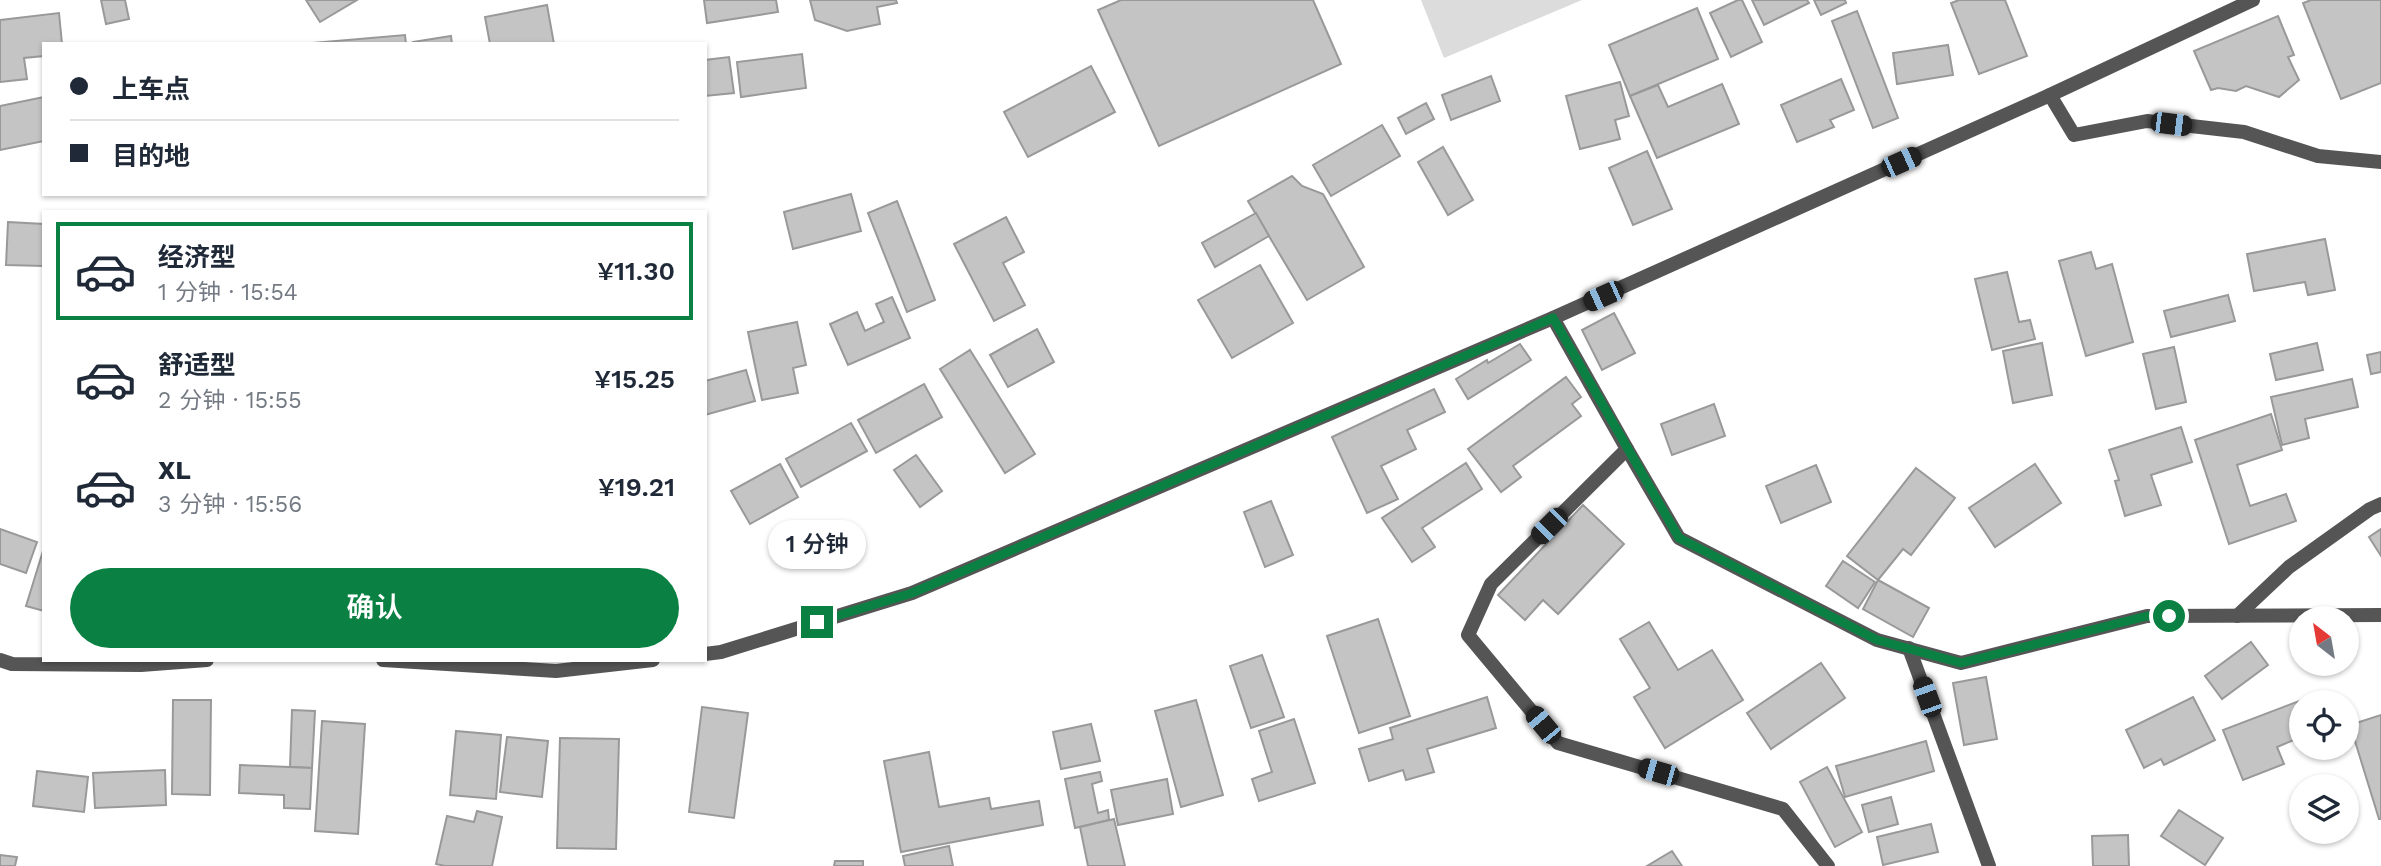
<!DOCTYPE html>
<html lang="zh">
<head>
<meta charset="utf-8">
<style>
  body { margin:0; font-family:"Work Sans","Noto Sans SC",sans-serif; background:#f6f6f7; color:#1f2937; height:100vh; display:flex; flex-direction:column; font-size:26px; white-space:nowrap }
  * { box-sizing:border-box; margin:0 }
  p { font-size:23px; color:#747a83 }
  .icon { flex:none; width:38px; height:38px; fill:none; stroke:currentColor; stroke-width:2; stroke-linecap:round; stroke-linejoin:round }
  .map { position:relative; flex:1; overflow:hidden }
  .sheet { position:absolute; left:42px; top:210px; width:665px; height:452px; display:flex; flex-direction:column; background:#fff; border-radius:0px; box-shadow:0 2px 5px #0004 }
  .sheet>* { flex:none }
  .top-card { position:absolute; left:42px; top:42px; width:665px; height:154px; border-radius:0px; box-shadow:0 2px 5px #0004; display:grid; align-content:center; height:154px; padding:0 28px; background:#fff }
  .needle { width:46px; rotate:329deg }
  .buttons { position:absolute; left:2289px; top:606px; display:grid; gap:14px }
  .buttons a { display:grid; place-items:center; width:70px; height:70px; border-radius:50%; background:#fff; box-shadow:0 2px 5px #0004; font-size:35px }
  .end { position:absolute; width:32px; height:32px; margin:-16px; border:9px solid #0b8043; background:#fff; box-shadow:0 0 0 4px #fff }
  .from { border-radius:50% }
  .bubble { position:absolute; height:49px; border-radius:24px; background:#fff; box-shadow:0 2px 5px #0004; font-size:23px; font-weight:600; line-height:49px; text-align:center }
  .car { position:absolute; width:21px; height:42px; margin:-21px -10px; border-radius:9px; box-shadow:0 0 5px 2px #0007; background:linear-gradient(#222 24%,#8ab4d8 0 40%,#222 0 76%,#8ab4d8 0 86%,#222 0) }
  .top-card b { display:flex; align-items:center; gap:24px; height:66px; font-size:26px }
  .top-card b+b { border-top:2px solid #e0e1e3 }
  .top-card i { width:18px; height:18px; background:#1f2937 }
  ul { padding:12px 0 0; list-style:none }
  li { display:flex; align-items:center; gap:21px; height:98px; margin:0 14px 10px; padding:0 14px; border:4px solid transparent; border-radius:0px }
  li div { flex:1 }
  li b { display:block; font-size:26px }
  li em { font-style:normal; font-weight:600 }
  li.current { border-color:#0b8043 }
  li>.icon { width:63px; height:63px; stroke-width:1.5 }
  .action { display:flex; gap:14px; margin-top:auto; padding:14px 28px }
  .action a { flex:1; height:80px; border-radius:42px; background:#0b8043; color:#fff; font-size:28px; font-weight:600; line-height:80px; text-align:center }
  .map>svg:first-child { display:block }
  .green { fill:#dcdcdc }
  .building { fill:#c4c4c4; stroke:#999; stroke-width:2 }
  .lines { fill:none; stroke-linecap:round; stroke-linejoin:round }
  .service { stroke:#555; stroke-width:14 }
  .route { stroke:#0b8043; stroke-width:9 }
</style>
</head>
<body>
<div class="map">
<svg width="2381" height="866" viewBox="0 0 2381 866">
  <rect width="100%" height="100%" fill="#fff"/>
  <polygon class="green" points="1421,0 1582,0 1444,58"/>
  <g class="building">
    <polygon points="101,0 125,0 129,19 106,24"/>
    <polygon points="306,0 357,0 320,22"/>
    <polygon points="704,0 776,0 778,12 707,23"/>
    <polygon points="810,0 896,0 897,3 877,7 880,24 847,31 815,20"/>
    <polygon points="1121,0 1313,0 1341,64 1159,146 1098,10"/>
    <polygon points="1738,0 1742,0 1762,42 1731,57 1710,13"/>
    <polygon points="1752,0 1807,0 1809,3 1764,25"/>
    <polygon points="1814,0 1845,0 1846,3 1821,15"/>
    <polygon points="1959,0 2005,0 2027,56 1979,74 1951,3"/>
    <polygon points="2311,0 2381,0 2381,83 2341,99 2303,3"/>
    <polygon points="547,5 554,44 490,44 485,17"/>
    <polygon points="1697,8 1718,59 1630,96 1609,45"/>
    <polygon points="1857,11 1898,118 1873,128 1832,21"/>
    <polygon points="59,13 62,44 44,44 44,56 24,58 27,79 0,82 0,20"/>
    <polygon points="2278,16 2294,55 2288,57 2299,80 2279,97 2246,86 2236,91 2218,88 2211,90 2194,51"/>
    <polygon points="405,35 406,44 301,44"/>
    <polygon points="451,36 452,44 414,44 413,42"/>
    <polygon points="1948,45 1953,75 1897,84 1893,53"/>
    <polygon points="802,54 806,88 741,97 737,62"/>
    <polygon points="729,57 734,93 705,96 705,60"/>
    <polygon points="1091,66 1115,112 1028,157 1004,112"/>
    <polygon points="1491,76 1500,101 1451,120 1442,95"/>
    <polygon points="1841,79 1854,110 1830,120 1834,127 1797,142 1781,105"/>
    <polygon points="1620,82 1629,116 1615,120 1620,139 1580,149 1566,96"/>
    <polygon points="1722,84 1739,124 1657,158 1630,96 1658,85 1668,107"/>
    <polygon points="44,97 44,141 0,150 0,106"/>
    <polygon points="1426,103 1434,119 1406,134 1398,118"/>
    <polygon points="1382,125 1400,156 1331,196 1313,165"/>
    <polygon points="1443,147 1473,200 1448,215 1418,162"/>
    <polygon points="1647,151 1672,209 1633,225 1609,168"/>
    <polygon points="1292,176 1302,186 1323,194 1364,267 1307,300 1248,201"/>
    <polygon points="851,194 861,231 793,249 784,212"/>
    <polygon points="897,201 935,300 907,312 868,213"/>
    <polygon points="1256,213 1269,236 1215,267 1202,243"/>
    <polygon points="1006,217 1024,252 1003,263 1025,305 994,321 954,244"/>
    <polygon points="8,222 44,224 44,266 6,265"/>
    <polygon points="2325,239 2335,290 2308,295 2305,282 2254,291 2247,254"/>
    <polygon points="2091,252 2096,269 2112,264 2133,342 2086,356 2059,261"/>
    <polygon points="1260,265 1293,323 1232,358 1198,300"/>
    <polygon points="2007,272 2019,322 2030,320 2035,339 1992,350 1975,279"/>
    <polygon points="2228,295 2235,321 2171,337 2164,311"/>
    <polygon points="892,297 910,338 848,365 830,324 857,312 865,331 884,322 876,304"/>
    <polygon points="1614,313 1635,353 1602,370 1582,330"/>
    <polygon points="797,322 806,365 793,368 798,393 762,400 748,332"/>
    <polygon points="1037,329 1054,362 1008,387 990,355"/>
    <polygon points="2042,343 2052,395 2013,403 2003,351"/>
    <polygon points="2317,343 2323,370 2276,380 2270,354"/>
    <polygon points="1520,344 1531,360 1468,399 1456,379 1487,360 1488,363"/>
    <polygon points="2174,347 2186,402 2156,409 2143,354"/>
    <polygon points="970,350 1035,454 1005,473 940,369"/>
    <polygon points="2381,352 2381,372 2371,374 2367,355"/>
    <polygon points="746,370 755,401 705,415 705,381"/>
    <polygon points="1566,377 1581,397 1572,404 1581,416 1513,466 1521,477 1501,492 1468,449"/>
    <polygon points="2352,379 2358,407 2305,419 2309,438 2282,445 2271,397"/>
    <polygon points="924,384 942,417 876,453 858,420"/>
    <polygon points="1434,389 1445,412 1407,430 1416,449 1381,466 1398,499 1367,513 1332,437"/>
    <polygon points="1714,404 1725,436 1672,455 1661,424"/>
    <polygon points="2271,414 2282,450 2237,465 2250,506 2286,494 2296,521 2229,544 2195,440"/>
    <polygon points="851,423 867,451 801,487 786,459"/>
    <polygon points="2181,427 2192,462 2151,475 2161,505 2125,516 2115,481 2119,480 2109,450"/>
    <polygon points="916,455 942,491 920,507 894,470"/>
    <polygon points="1466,463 1482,489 1422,528 1435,547 1412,562 1382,518"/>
    <polygon points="780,464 798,497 750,524 731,491"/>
    <polygon points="2035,464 2061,503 1995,547 1969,508"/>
    <polygon points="1816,465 1831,502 1781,523 1766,486"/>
    <polygon points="1916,468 1955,498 1911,555 1903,549 1878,580 1847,556"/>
    <polygon points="1271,501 1293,555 1265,567 1244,512"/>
    <polygon points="1583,505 1624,544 1558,614 1543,600 1525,620 1498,595"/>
    <polygon points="0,529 37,542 26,573 0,564"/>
    <polygon points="2381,529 2381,556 2369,537"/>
    <polygon points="43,551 44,552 44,611 26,606"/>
    <polygon points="1843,561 1875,582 1858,608 1826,586"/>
    <polygon points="1878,580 1929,608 1913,637 1863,609"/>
    <polygon points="1378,619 1410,716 1359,733 1327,636"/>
    <polygon points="1649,622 1678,670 1712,650 1743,700 1665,748 1634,697 1650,688 1620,639"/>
    <polygon points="2251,642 2268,665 2222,699 2205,676"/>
    <polygon points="1262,655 1284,717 1251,728 1230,666"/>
    <polygon points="1821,663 1845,698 1771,749 1747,713"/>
    <polygon points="1986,677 1997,739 1964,745 1953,683"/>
    <polygon points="1487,697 1496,728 1427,749 1434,772 1406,780 1403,770 1369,781 1359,749 1393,739 1390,728"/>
    <polygon points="2193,697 2215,740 2164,765 2161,759 2144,768 2126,730"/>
    <polygon points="2307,698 2308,702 2301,702 2301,737 2277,747 2284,764 2243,780 2223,730"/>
    <polygon points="173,700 211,700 210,795 172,794"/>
    <polygon points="1196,700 1223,795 1181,807 1155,711"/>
    <polygon points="702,707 748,713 734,818 689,812"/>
    <polygon points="292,710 315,711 312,768 290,767"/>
    <polygon points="2381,715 2381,819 2379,819 2350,725"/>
    <polygon points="1294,719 1315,783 1259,801 1252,779 1272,772 1259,731"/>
    <polygon points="322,721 365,724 358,834 315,831"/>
    <polygon points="1091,724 1100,761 1061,769 1053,732"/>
    <polygon points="456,731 501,735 496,799 450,795"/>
    <polygon points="507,737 548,741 542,797 500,792"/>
    <polygon points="560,738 619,739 616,849 557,848"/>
    <polygon points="1926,741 1934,771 1845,797 1836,766"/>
    <polygon points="929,752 939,807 989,798 991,809 1039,801 1043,825 901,852 884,761"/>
    <polygon points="240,765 312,768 310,809 284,808 284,795 239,793"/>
    <polygon points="1827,767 1862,832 1835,847 1800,782"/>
    <polygon points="165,770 166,805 95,808 93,773"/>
    <polygon points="37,771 88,777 84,812 33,806"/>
    <polygon points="1100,772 1102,781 1092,784 1098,813 1108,810 1109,820 1075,828 1065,779"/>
    <polygon points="1167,779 1173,814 1118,825 1111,790"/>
    <polygon points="1891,797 1898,824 1869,832 1862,805"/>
    <polygon points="2179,810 2223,838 2205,865 2161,836"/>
    <polygon points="477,811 502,817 492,866 445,866 436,864 447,816 474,822"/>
    <polygon points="1114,819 1125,866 1088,866 1080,827"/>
    <polygon points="1931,824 1938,852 1883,865 1877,837"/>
    <polygon points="2128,835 2129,866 2093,866 2092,836"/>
    <polygon points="949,846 953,866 905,866 903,856"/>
    <polygon points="1672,851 1682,866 1647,866"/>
    <polygon points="0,855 17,857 15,866 0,866"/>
    <polygon points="835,861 863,861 863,866 834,866"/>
  </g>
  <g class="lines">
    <g class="service">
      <polyline points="2050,95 2074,135 2147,121 2244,132 2318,156 2381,162"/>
      <polyline points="1553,318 1627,449 1491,584 1468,635 1558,743 1783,809 1828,866"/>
      <polyline points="1627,449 1679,538 1877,640 1961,663 2147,616 2381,615"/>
      <polyline points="2237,616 2289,567 2370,509 2381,504"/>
      <polyline points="1909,648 1989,866"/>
      <polyline points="705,654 721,652 912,593 1553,318 2050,95 2253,0"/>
      <polyline points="0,660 12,664 141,665 207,660"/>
      <polyline points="383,660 556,671 653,660"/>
    </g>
  </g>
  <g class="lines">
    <polyline class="route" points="817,622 912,593 1553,318 1679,538 1877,640 1961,663 2147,616 2169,616"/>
  </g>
</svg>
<div class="buttons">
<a><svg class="needle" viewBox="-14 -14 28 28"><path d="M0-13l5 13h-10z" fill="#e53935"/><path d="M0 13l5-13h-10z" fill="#747a83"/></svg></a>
<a><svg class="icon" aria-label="locate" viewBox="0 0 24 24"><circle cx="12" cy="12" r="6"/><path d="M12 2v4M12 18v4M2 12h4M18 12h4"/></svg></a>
<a><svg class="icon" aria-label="layers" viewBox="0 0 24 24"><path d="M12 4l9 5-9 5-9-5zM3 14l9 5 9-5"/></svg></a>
</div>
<i class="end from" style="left:2169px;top:616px"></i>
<i class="end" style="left:817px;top:622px"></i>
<div class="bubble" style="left:768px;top:520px;width:98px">1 分钟</div>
<i class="car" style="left:2171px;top:124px;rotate:97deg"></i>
<i class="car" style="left:1901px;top:162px;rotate:66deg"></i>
<i class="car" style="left:1603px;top:296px;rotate:246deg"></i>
<i class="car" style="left:1549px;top:526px;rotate:225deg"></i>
<i class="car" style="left:1927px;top:697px;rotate:340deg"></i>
<i class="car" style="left:1543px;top:725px;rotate:320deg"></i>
<i class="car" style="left:1658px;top:772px;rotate:286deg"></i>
<div class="top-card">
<b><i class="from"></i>上车点</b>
<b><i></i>目的地</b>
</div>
<section class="sheet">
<ul>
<li class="current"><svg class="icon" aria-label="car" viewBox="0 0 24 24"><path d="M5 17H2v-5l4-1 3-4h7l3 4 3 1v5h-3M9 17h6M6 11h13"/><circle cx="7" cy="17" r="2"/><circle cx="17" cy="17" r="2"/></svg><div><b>经济型</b><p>1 分钟 · 15:54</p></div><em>¥11.30</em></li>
<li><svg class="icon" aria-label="car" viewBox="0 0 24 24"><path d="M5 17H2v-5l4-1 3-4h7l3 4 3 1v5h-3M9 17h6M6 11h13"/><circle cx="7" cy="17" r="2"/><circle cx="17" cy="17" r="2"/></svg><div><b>舒适型</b><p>2 分钟 · 15:55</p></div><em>¥15.25</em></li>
<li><svg class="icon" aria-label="car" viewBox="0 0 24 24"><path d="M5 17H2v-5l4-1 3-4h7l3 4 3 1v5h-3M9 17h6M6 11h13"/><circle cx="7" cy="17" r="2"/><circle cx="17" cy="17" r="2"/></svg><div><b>XL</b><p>3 分钟 · 15:56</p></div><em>¥19.21</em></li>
</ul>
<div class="action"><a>确认</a></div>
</section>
</div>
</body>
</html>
